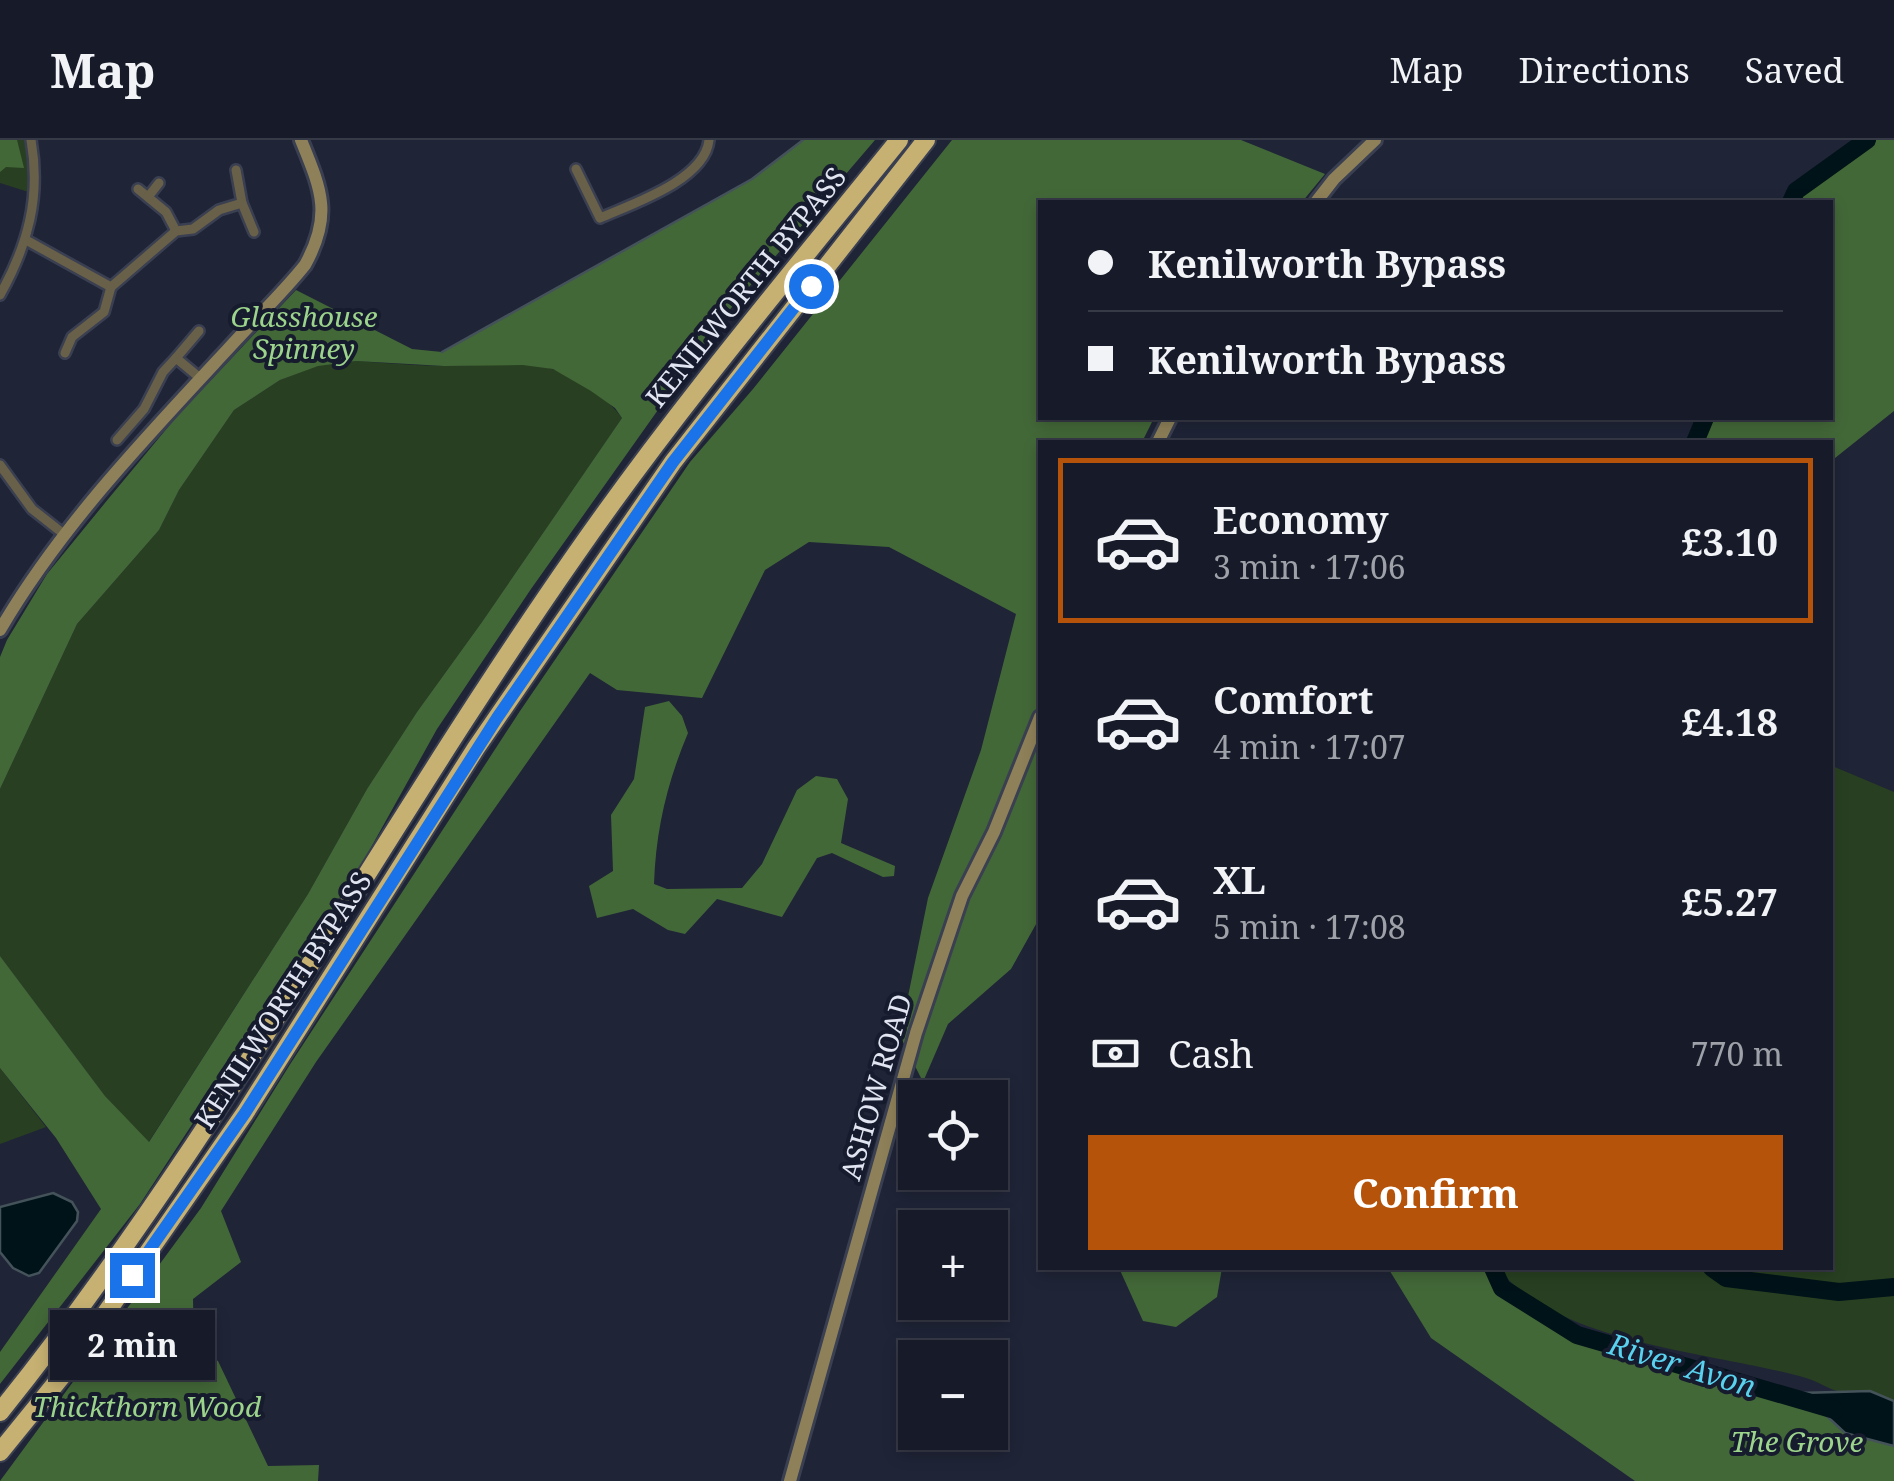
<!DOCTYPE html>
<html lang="en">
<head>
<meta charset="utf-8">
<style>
  body { margin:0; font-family:"Noto Serif",serif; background:#202431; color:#f1f3f6; height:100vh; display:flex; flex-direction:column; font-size:38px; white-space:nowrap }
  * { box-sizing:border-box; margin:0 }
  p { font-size:32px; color:#9ea1a8 }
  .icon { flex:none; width:55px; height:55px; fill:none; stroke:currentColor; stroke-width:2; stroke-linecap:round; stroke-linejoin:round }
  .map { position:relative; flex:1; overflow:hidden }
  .drawer { position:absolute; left:1038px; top:300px; width:795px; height:830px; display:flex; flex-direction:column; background:#171b29; border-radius:0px; box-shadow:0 5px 15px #0003,0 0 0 2px #363946 }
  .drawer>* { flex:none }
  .guide { position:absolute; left:1038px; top:60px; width:795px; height:220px; border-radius:0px; box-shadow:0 5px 15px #0003,0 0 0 2px #363946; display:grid; align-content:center; height:220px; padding:0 50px; background:#171b29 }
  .tools { position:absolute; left:898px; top:940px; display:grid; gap:20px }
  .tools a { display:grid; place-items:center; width:110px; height:110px; border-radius:0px; background:#171b29; box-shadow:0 5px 15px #0003,0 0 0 2px #363946; font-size:50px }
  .end { position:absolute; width:45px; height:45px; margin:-22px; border:12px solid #1a73e8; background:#fff; box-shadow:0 0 0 5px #fff }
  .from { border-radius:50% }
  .bubble { position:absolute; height:70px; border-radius:0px; background:#171b29; box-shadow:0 5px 15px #0003,0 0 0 2px #363946; font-size:32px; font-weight:700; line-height:70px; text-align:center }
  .guide b { display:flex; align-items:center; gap:35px; height:95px; font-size:38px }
  .guide b+b { border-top:2px solid #363946 }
  .guide i { width:25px; height:25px; background:#f1f3f6 }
  ul { padding:18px 0 0; list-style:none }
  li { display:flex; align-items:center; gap:30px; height:165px; margin:0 20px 15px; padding:0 30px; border:5px solid transparent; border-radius:0px }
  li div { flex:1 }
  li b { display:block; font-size:38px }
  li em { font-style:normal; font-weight:700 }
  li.selected { border-color:#b45309 }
  li>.icon { width:90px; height:90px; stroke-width:1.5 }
  .pay { display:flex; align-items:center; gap:25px; height:110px; padding:0 50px; font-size:38px }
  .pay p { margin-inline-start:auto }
  .cta { display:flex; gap:20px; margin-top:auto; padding:20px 50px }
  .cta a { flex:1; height:115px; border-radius:0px; background:#b45309; color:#fff; font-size:40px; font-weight:700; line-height:115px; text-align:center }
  header { display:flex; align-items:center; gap:60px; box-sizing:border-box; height:140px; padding:0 50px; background:#171b29; border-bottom:2px solid #363946 }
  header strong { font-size:48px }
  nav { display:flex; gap:55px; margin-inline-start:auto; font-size:35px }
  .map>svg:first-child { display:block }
  .green { fill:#284021 }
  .forest { fill:#436838 }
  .water { fill:#001319; stroke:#44525a; stroke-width:2.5 }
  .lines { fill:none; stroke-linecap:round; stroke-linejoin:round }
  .stream { stroke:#44525a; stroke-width:2.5 }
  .river { stroke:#001319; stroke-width:18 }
  .street-casing { stroke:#3a3f51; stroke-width:14 }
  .secondary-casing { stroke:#3a3f51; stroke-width:18 }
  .highway-casing { stroke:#3a3f51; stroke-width:22 }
  .street { stroke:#686048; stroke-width:9 }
  .secondary { stroke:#8e8159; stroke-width:12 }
  .highway { stroke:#c6b172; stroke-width:18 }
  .route { stroke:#1a73e8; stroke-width:12 }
  .labels { text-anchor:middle; stroke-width:8; stroke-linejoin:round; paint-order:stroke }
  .street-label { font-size:28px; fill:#e1e5f2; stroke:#161b2d }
  .park-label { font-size:28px; font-style:italic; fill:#9cd48c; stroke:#161b2d }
  .water-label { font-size:30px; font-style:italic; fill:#58d2ef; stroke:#161b2d }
</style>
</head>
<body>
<header>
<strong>Map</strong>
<nav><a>Map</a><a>Directions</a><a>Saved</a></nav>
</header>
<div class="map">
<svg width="1894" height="1341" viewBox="0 0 1894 1341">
  <rect width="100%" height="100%" fill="#1f2437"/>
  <g class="green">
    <polygon points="0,0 31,0 35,54 0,43"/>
    <path d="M356,221C387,223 419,226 450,226C482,226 521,219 552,229C575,236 608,258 622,278L482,482L417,572L367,649L308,754L148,1003L105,956L0,816V649L77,484L159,390L179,350L234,270L280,240L318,225Z"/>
    <path d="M1830,625L1894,652V1261C1870,1251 1865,1255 1842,1252C1829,1250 1818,1241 1806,1238C1717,1212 1558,1205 1498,1128H1830Z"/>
    <polygon points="0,928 46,987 0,1004"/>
  </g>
  <g class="forest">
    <polygon points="0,0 17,0 24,28 6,27 0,32"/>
    <polygon points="803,0 875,0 726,174 531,449 437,589 359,729 140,1064 0,1244 0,1212 101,1069 56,998 0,928 0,816 105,956 149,1002 308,754 367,649 417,572 482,482 622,278 615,268 591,251 553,229 523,225 444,226 356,221 318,226 280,240 234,270 179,350 159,390 77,484 0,649 0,517 7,500 47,434 109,358 178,275 296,150 412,209 442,212 752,39"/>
    <polygon points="952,0 1241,0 1325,34 1302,62 1040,62 1040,278 1154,278 1142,302 1040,302 1040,777 1011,829 948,884 923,942 900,896 928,758 981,610 1016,474 889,407 809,402 765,430 702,558 617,550 590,533 316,922 221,1071 241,1122 193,1159 194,1208 218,1221 268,1326 319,1325 318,1341 0,1341 201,1068 289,926 520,571 690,322 753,249"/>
    <polygon points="1867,0 1894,0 1894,271 1830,322 1830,302 1695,302 1705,278 1830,278 1830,62 1791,62 1796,51"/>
    <path d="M669,561L682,576L688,593C667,643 656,689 654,744L667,749L742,748L762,724L797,650L816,636L837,639L848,659L841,703L895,726L894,736L883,737L832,713L817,718L782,777L717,759L685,794L668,790L633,769L597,778L589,746L613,731L611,675L634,639L645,567Z"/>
    <polygon points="1119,1128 1222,1128 1217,1157 1176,1187 1143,1181"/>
    <polygon points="1388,1128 1493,1128 1502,1148 1577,1195 1775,1250 1802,1253 1845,1293 1894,1306 1894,1341 1635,1341 1431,1198"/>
  </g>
  <g class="water">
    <polygon points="53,1053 72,1062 78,1072 77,1081 39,1133 29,1136 13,1128 0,1112 0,1067"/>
    <polygon points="1870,1251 1894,1261 1894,1306 1845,1293 1802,1253"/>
  </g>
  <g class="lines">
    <polyline class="stream" points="442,212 752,39 803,0"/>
    <g class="river">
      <polyline points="1791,62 1796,51 1867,0"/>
      <polyline points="1695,302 1705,278"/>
      <polyline points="1493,1128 1502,1148 1577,1195 1835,1270"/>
      <polyline points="1712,1128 1726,1138 1839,1152 1894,1147"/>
    </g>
    <g class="street-casing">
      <g id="street">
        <path d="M576,29L600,78C632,64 705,40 709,0"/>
        <polyline points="236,30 242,63"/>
        <polyline points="138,49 166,72 176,91"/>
        <polyline points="148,57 159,43"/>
        <polyline points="26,100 111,147 176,91 193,89 219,70 242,63 254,92"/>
        <path d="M0,155C28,105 41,57 31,0"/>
        <polyline points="65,213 72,197 104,172 111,147"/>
        <polyline points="176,218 199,191"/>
        <polyline points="117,300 144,269 163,232 176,218 200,238"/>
        <polyline points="0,325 32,369 65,395"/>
      </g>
    </g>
    <g class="secondary-casing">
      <g id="secondary">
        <polyline points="1316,62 1334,39 1375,0"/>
        <polyline points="1158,302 1170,278"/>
        <path d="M0,490C60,387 146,297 227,210C253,181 281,155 305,125C333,75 321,49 301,0"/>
        <polyline points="790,1341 916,893 962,756 994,692 1040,577"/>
      </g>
    </g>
    <g class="highway-casing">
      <g id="highway">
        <path d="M0,1272C216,1004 379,696 576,414C676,270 789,136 899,0"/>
        <polyline points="0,1312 65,1232 245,973 476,608 673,322 926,0"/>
      </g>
    </g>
    <use href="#street" class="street"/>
    <use href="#secondary" class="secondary"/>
    <use href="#highway" class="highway"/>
  </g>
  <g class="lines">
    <polyline class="route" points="132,1135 245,973 497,578 673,322 811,146"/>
  </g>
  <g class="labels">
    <g class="street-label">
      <text transform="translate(746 147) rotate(-51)" y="10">KENILWORTH BYPASS</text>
      <text transform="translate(283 860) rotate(-57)" y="10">KENILWORTH BYPASS</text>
      <text transform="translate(876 947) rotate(-74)" y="10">ASHOW ROAD</text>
    </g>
    <g class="park-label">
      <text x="304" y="187">Glasshouse<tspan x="304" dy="32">Spinney</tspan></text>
      <text x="147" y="1277">Thickthorn Wood</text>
      <text x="1797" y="1312">The Grove</text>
    </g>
    <g class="water-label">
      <text transform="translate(1682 1226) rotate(17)" y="10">River Avon</text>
    </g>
  </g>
</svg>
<div class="tools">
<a><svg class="icon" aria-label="locate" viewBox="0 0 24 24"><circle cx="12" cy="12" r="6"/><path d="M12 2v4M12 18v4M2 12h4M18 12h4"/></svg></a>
<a>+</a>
<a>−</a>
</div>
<i class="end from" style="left:811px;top:146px"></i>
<i class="end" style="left:132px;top:1135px"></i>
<div class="bubble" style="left:50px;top:1170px;width:165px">2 min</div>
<div class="guide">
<b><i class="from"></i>Kenilworth Bypass</b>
<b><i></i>Kenilworth Bypass</b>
</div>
<section class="drawer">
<ul>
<li class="selected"><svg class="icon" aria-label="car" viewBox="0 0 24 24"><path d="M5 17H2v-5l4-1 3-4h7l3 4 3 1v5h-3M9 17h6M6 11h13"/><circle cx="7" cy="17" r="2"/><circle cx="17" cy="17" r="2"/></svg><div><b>Economy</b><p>3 min · 17:06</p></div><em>£3.10</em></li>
<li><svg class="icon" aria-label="car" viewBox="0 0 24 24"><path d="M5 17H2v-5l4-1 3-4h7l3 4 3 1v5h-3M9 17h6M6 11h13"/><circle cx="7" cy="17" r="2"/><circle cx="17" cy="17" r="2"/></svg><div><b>Comfort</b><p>4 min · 17:07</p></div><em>£4.18</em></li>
<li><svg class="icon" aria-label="car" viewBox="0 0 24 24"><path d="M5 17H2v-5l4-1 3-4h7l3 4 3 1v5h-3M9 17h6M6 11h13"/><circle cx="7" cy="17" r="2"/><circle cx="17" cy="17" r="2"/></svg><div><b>XL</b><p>5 min · 17:08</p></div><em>£5.27</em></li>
</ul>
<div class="pay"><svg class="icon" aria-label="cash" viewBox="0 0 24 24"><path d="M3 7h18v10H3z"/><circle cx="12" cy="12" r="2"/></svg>Cash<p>770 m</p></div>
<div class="cta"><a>Confirm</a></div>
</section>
</div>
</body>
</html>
